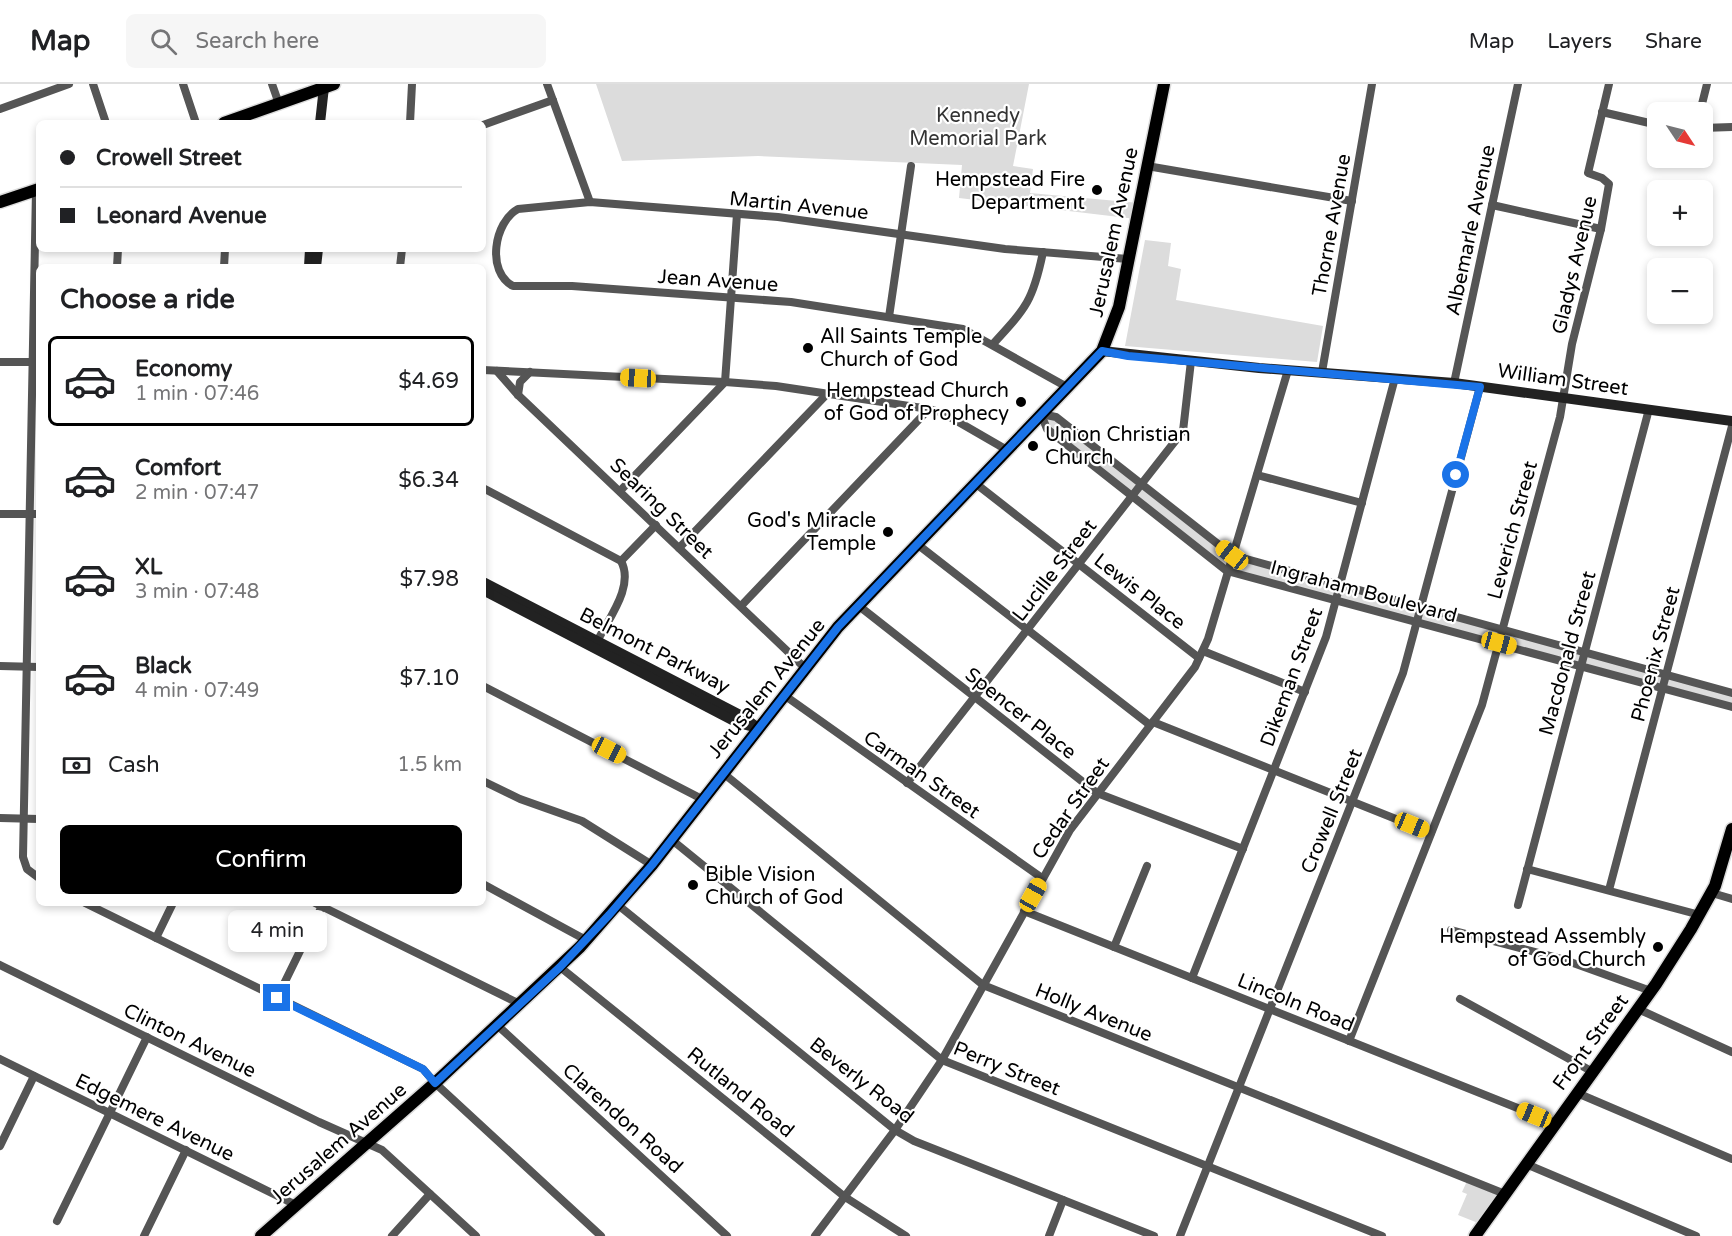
<!DOCTYPE html>
<html lang="en">
<head>
<meta charset="utf-8">
<style>
  body { margin:0; font-family:"Varela Round",sans-serif; background:#f6f6f6; color:#202124; height:100vh; display:flex; flex-direction:column; font-size:22px; white-space:nowrap }
  * { box-sizing:border-box; margin:0 }
  p { font-size:20px; color:#757577 }
  .icon { flex:none; width:33px; height:33px; fill:none; stroke:currentColor; stroke-width:2; stroke-linecap:round; stroke-linejoin:round }
  .map { position:relative; flex:1; overflow:hidden }
  .sheet { position:absolute; left:36px; top:180px; width:450px; height:642px; display:flex; flex-direction:column; background:#fff; border-radius:9px; box-shadow:0 3px 9px #0003 }
  .sheet>* { flex:none }
  .guide { position:absolute; left:36px; top:36px; width:450px; height:132px; border-radius:9px; box-shadow:0 3px 9px #0003; display:grid; align-content:center; height:132px; padding:0 24px; background:#fff }
  .needle { width:39px; rotate:125deg }
  .tools { position:absolute; left:1647px; top:18px; display:grid; gap:12px }
  .tools a { display:grid; place-items:center; width:66px; height:66px; border-radius:9px; background:#fff; box-shadow:0 3px 9px #0003; font-size:30px }
  .end { position:absolute; width:27px; height:27px; margin:-14px; border:8px solid #1a73e8; background:#fff; box-shadow:0 0 0 3px #fff }
  .from { border-radius:50% }
  .bubble { position:absolute; height:42px; border-radius:9px; background:#fff; box-shadow:0 3px 9px #0003; font-size:20px; font-weight:600; line-height:42px; text-align:center }
  .car { position:absolute; width:18px; height:36px; margin:-18px -9px; border-radius:8px; box-shadow:0 0 4px 2px #0007; background:linear-gradient(#f5c518 24%,#345 0 40%,#f5c518 0 76%,#345 0 86%,#f5c518 0) }
  .guide b { display:flex; align-items:center; gap:21px; height:57px; font-size:22px }
  .guide b+b { border-top:2px solid #e0e0e0 }
  .guide i { width:15px; height:15px; background:#202124 }
  ul { padding:0; list-style:none }
  li { display:flex; align-items:center; gap:18px; height:90px; margin:0 12px 9px; padding:0 12px; border:3px solid transparent; border-radius:9px }
  li div { flex:1 }
  li b { display:block; font-size:22px }
  li em { font-style:normal; font-weight:600 }
  li.active { border-color:#000 }
  li>.icon { width:54px; height:54px; stroke-width:1.5 }
  h2 { padding:0 24px; font-size:27px; line-height:72px }
  .pay { display:flex; align-items:center; gap:15px; height:66px; padding:0 24px; font-size:22px }
  .pay p { margin-inline-start:auto }
  .action { display:flex; gap:12px; margin-top:auto; padding:12px 24px }
  .action a { flex:1; height:69px; border-radius:9px; background:#000; color:#fff; font-size:24px; font-weight:600; line-height:69px; text-align:center }
  header { display:flex; align-items:center; gap:36px; box-sizing:border-box; height:84px; padding:0 30px; background:#fff; border-bottom:2px solid #e0e0e0 }
  header strong { font-size:28px }
  nav { display:flex; gap:33px; margin-inline-start:auto; font-size:21px }
  .search { width:420px; height:54px; background:#f6f6f6; display:flex; align-items:center; gap:15px; box-sizing:border-box; padding:0 21px; border-radius:9px; color:#757577; font-size:22px }
  .map>svg:first-child { display:block }
  .green { fill:#dcdcdc }
  .lines { fill:none; stroke-linecap:round; stroke-linejoin:round }
  .primary-casing { stroke:#dbdbdb; stroke-width:15 }
  .street { stroke:#555; stroke-width:8 }
  .secondary { stroke:#222; stroke-width:10 }
  .primary { stroke:#000; stroke-width:12 }
  .route { stroke:#1a73e8; stroke-width:8 }
  .poi-dot { fill:#000; stroke:#fff; stroke-width:2 }
  .labels { text-anchor:middle; stroke-width:4.5; stroke-linejoin:round; paint-order:stroke }
  .park-label { font-size:20px; fill:#333; stroke:#fff }
  .poi-label { font-size:20px; fill:#000; stroke:#fff; text-anchor:end }
  .street-label { font-size:20px; fill:#000; stroke:#fff }
</style>
</head>
<body>
<header>
<strong>Map</strong>
<div class="search"><svg class="icon" aria-label="search" viewBox="0 0 24 24"><circle cx="10" cy="10" r="6"/><path d="M15 15l6 6"/></svg>Search here</div>
<nav><a>Map</a><a>Layers</a><a>Share</a></nav>
</header>
<div class="map">
<svg width="1732" height="1152" viewBox="0 0 1732 1152">
  <rect width="100%" height="100%" fill="#fff"/>
  <g class="green">
    <polygon points="596,0 1029,0 1013,82 1033,85 1030,109 1139,119 1136,135 959,114 962,81 758,72 622,77"/>
    <polygon points="1145,156 1171,159 1168,182 1181,185 1176,216 1323,242 1317,278 1125,262"/>
    <polygon points="1041,330 1056,333 1232,471 1732,609 1732,623 1227,487 1047,345"/>
    <polygon points="1468,1095 1505,1110 1483,1141 1458,1131 1467,1110 1462,1108"/>
  </g>
  <g class="lines">
    <g class="primary-casing">
      <g id="primary">
        <polyline points="224,39 334,0"/>
        <polyline points="0,118 39,105"/>
        <polyline points="261,1152 435,999 580,863 652,781 838,543 1102,267 1119,223 1164,0"/>
        <polyline points="1475,1152 1656,900 1691,845 1715,802 1732,745"/>
      </g>
    </g>
    <g class="street">
      <polyline points="93,0 106,39"/>
      <polyline points="183,0 196,39"/>
      <polyline points="272,0 279,20"/>
      <polyline points="547,0 590,118"/>
      <polyline points="0,25 69,0"/>
      <polyline points="1602,28 1658,41"/>
      <polyline points="1700,28 1707,0"/>
      <polyline points="410,39 412,0"/>
      <polyline points="483,41 553,16"/>
      <polyline points="1702,44 1732,43"/>
      <polyline points="1147,82 1352,117"/>
      <polyline points="36,106 23,773 27,785 39,794"/>
      <polyline points="1492,121 1601,145"/>
      <polyline points="117,183 118,165"/>
      <polyline points="224,183 225,165"/>
      <polyline points="400,183 402,165"/>
      <polyline points="889,233 911,82"/>
      <path d="M993,260C1026,224 1033,217 1043,168"/>
      <polyline points="0,278 39,278"/>
      <polyline points="483,286 725,298 776,302 929,325 943,329 1007,366"/>
      <polyline points="497,287 518,311 805,584"/>
      <polyline points="1322,288 1372,0"/>
      <polyline points="1454,299 1518,0"/>
      <path d="M1067,303L963,245L791,218L572,202H513C486,188 494,138 518,125L590,118L778,133L1005,165L1128,175"/>
      <polyline points="518,311 520,298 530,288"/>
      <polyline points="1041,330 1047,345 1227,487 1732,623"/>
      <polyline points="1041,330 1056,333 1232,471 1732,609"/>
      <polyline points="1257,391 1362,419"/>
      <polyline points="975,399 1199,574"/>
      <path d="M483,404L621,477C635,503 607,536 596,560"/>
      <polyline points="620,407 725,298 737,130"/>
      <polyline points="0,430 39,430"/>
      <polyline points="917,460 1150,641"/>
      <polyline points="679,464 827,310"/>
      <polyline points="621,477 656,441"/>
      <polyline points="741,522 929,325"/>
      <polyline points="859,522 1097,709 1243,765"/>
      <polyline points="1203,567 1305,608"/>
      <polyline points="0,582 39,583"/>
      <polyline points="483,602 702,715"/>
      <polyline points="784,611 1042,794"/>
      <polyline points="1153,638 1431,749"/>
      <polyline points="723,689 983,901 1505,1110"/>
      <polyline points="483,697 520,715 582,737 652,781"/>
      <polyline points="907,699 1183,347 1191,277"/>
      <polyline points="0,734 39,735"/>
      <polyline points="672,756 942,976 1382,1152"/>
      <polyline points="1527,785 1700,831"/>
      <polyline points="483,800 586,856"/>
      <polyline points="1609,806 1732,342"/>
      <polyline points="1712,809 1732,815"/>
      <polyline points="85,819 423,985 435,999 601,1152"/>
      <polyline points="315,819 520,920"/>
      <polyline points="618,821 895,1046 914,1057 1154,1152"/>
      <polyline points="1518,821 1649,325"/>
      <polyline points="1024,827 1555,1039"/>
      <polyline points="1451,846 1562,875 1651,907"/>
      <polyline points="156,854 173,819"/>
      <polyline points="1114,863 1147,782"/>
      <polyline points="0,881 319,1038 382,1066 476,1152"/>
      <polyline points="560,883 845,1113 906,1152"/>
      <polyline points="1192,894 1326,553 1395,294"/>
      <polyline points="277,914 322,822"/>
      <polyline points="1460,915 1593,988"/>
      <polyline points="1638,925 1732,968"/>
      <polyline points="497,941 727,1152"/>
      <polyline points="1349,957 1482,621 1560,333 1572,260 1601,145 1609,100 1602,94 1588,89 1609,0"/>
      <polyline points="0,975 296,1121"/>
      <polyline points="1577,1009 1732,1075"/>
      <polyline points="0,1062 34,992"/>
      <polyline points="1526,1080 1696,1152"/>
      <polyline points="57,1137 147,953"/>
      <polyline points="144,1152 186,1066"/>
      <polyline points="392,1152 430,1110"/>
      <polyline points="815,1152 895,1046 942,976 1070,746 1195,583 1208,555 1288,286"/>
      <polyline points="1049,1152 1063,1116"/>
      <polyline points="1180,1152 1403,589 1480,303"/>
    </g>
    <g class="secondary">
      <polyline points="320,39 324,3"/>
      <polyline points="309,183 310,165"/>
      <polyline points="316,183 318,165"/>
      <polyline points="1102,267 1259,284 1454,299 1732,337"/>
      <polyline points="483,498 742,632 758,644"/>
      <polyline points="483,506 738,639 754,643"/>
    </g>
    <use href="#primary" class="primary"/>
  </g>
  <g class="lines">
    <polyline class="route" points="277,914 423,985 435,999 560,883 609,831 652,781 838,543 1102,267 1128,272 1480,303 1456,391"/>
  </g>
  <g class="poi-dot">
    <circle cx="1097" cy="106" r="6"/>
    <circle cx="808" cy="264" r="6"/>
    <circle cx="1021" cy="318" r="6"/>
    <circle cx="1033" cy="362" r="6"/>
    <circle cx="888" cy="448" r="6"/>
    <circle cx="693" cy="801" r="6"/>
    <circle cx="1658" cy="863" r="6"/>
  </g>
  <g class="labels">
    <g class="park-label">
      <text x="978" y="38">Kennedy<tspan x="978" dy="23">Memorial Park</tspan></text>
    </g>
    <g class="poi-label">
      <text x="1085" y="102">Hempstead Fire<tspan x="1085" dy="23">Department</tspan></text>
      <text x="820" y="259" text-anchor="start">All Saints Temple<tspan x="820" dy="23">Church of God</tspan></text>
      <text x="1009" y="313">Hempstead Church<tspan x="1009" dy="23">of God of Prophecy</tspan></text>
      <text x="1045" y="357" text-anchor="start">Union Christian<tspan x="1045" dy="23">Church</tspan></text>
      <text x="876" y="443">God's Miracle<tspan x="876" dy="23">Temple</tspan></text>
      <text x="705" y="797" text-anchor="start">Bible Vision<tspan x="705" dy="23">Church of God</tspan></text>
      <text x="1646" y="859">Hempstead Assembly<tspan x="1646" dy="23">of God Church</tspan></text>
    </g>
    <g class="street-label">
      <text transform="translate(799 121) rotate(6)" y="7">Martin Avenue</text>
      <text transform="translate(1331 141) rotate(-80)" y="7">Thorne Avenue</text>
      <text transform="translate(1470 146) rotate(-78)" y="7">Albemarle Avenue</text>
      <text transform="translate(1113 148) rotate(-78)" y="7">Jerusalem Avenue</text>
      <text transform="translate(1574 181) rotate(-77)" y="7">Gladys Avenue</text>
      <text transform="translate(718 196) rotate(4)" y="7">Jean Avenue</text>
      <text transform="translate(1563 295) rotate(8)" y="7">William Street</text>
      <text transform="translate(662 424) rotate(44)" y="7">Searing Street</text>
      <text transform="translate(1512 446) rotate(-75)" y="7">Leverich Street</text>
      <text transform="translate(1054 486) rotate(-52)" y="7">Lucille Street</text>
      <text transform="translate(1140 507) rotate(38)" y="7">Lewis Place</text>
      <text transform="translate(1364 507) rotate(15)" y="7">Ingraham Boulevard</text>
      <text transform="translate(655 566) rotate(27)" y="7">Belmont Parkway</text>
      <text transform="translate(1567 569) rotate(-75)" y="7">Macdonald Street</text>
      <text transform="translate(1655 570) rotate(-75)" y="7">Phoenix Street</text>
      <text transform="translate(1291 593) rotate(-70)" y="7">Dikeman Street</text>
      <text transform="translate(766 604) rotate(-51)" y="7">Jerusalem Avenue</text>
      <text transform="translate(1021 629) rotate(38)" y="7">Spencer Place</text>
      <text transform="translate(922 690) rotate(35)" y="7">Carman Street</text>
      <text transform="translate(1070 724) rotate(-55)" y="7">Cedar Street</text>
      <text transform="translate(1331 727) rotate(-68)" y="7">Crowell Street</text>
      <text transform="translate(1296 918) rotate(22)" y="7">Lincoln Road</text>
      <text transform="translate(1094 928) rotate(22)" y="7">Holly Avenue</text>
      <text transform="translate(190 956) rotate(26)" y="7">Clinton Avenue</text>
      <text transform="translate(1590 958) rotate(-54)" y="7">Front Street</text>
      <text transform="translate(1007 984) rotate(22)" y="7">Perry Street</text>
      <text transform="translate(862 996) rotate(38)" y="7">Beverly Road</text>
      <text transform="translate(741 1008) rotate(39)" y="7">Rutland Road</text>
      <text transform="translate(155 1033) rotate(26)" y="7">Edgemere Avenue</text>
      <text transform="translate(623 1034) rotate(42)" y="7">Clarendon Road</text>
      <text transform="translate(338 1059) rotate(-41)" y="7">Jerusalem Avenue</text>
    </g>
  </g>
</svg>
<div class="tools">
<a><svg class="needle" viewBox="-14 -14 28 28"><path d="M0-13l5 13h-10z" fill="#e53935"/><path d="M0 13l5-13h-10z" fill="#757577"/></svg></a>
<a>+</a>
<a>−</a>
</div>
<i class="end from" style="left:1456px;top:391px"></i>
<i class="end" style="left:277px;top:914px"></i>
<div class="bubble" style="left:228px;top:826px;width:99px">4 min</div>
<i class="car" style="left:638px;top:294px;rotate:273deg"></i>
<i class="car" style="left:1232px;top:471px;rotate:308deg"></i>
<i class="car" style="left:1499px;top:559px;rotate:105deg"></i>
<i class="car" style="left:609px;top:666px;rotate:117deg"></i>
<i class="car" style="left:1412px;top:741px;rotate:112deg"></i>
<i class="car" style="left:1033px;top:811px;rotate:29deg"></i>
<i class="car" style="left:1534px;top:1031px;rotate:292deg"></i>
<div class="guide">
<b><i class="from"></i>Crowell Street</b>
<b><i></i>Leonard Avenue</b>
</div>
<section class="sheet">
<h2>Choose a ride</h2>
<ul>
<li class="active"><svg class="icon" aria-label="car" viewBox="0 0 24 24"><path d="M5 17H2v-5l4-1 3-4h7l3 4 3 1v5h-3M9 17h6M6 11h13"/><circle cx="7" cy="17" r="2"/><circle cx="17" cy="17" r="2"/></svg><div><b>Economy</b><p>1 min · 07:46</p></div><em>$4.69</em></li>
<li><svg class="icon" aria-label="car" viewBox="0 0 24 24"><path d="M5 17H2v-5l4-1 3-4h7l3 4 3 1v5h-3M9 17h6M6 11h13"/><circle cx="7" cy="17" r="2"/><circle cx="17" cy="17" r="2"/></svg><div><b>Comfort</b><p>2 min · 07:47</p></div><em>$6.34</em></li>
<li><svg class="icon" aria-label="car" viewBox="0 0 24 24"><path d="M5 17H2v-5l4-1 3-4h7l3 4 3 1v5h-3M9 17h6M6 11h13"/><circle cx="7" cy="17" r="2"/><circle cx="17" cy="17" r="2"/></svg><div><b>XL</b><p>3 min · 07:48</p></div><em>$7.98</em></li>
<li><svg class="icon" aria-label="car" viewBox="0 0 24 24"><path d="M5 17H2v-5l4-1 3-4h7l3 4 3 1v5h-3M9 17h6M6 11h13"/><circle cx="7" cy="17" r="2"/><circle cx="17" cy="17" r="2"/></svg><div><b>Black</b><p>4 min · 07:49</p></div><em>$7.10</em></li>
</ul>
<div class="pay"><svg class="icon" aria-label="cash" viewBox="0 0 24 24"><path d="M3 7h18v10H3z"/><circle cx="12" cy="12" r="2"/></svg>Cash<p>1.5 km</p></div>
<div class="action"><a>Confirm</a></div>
</section>
</div>
</body>
</html>
